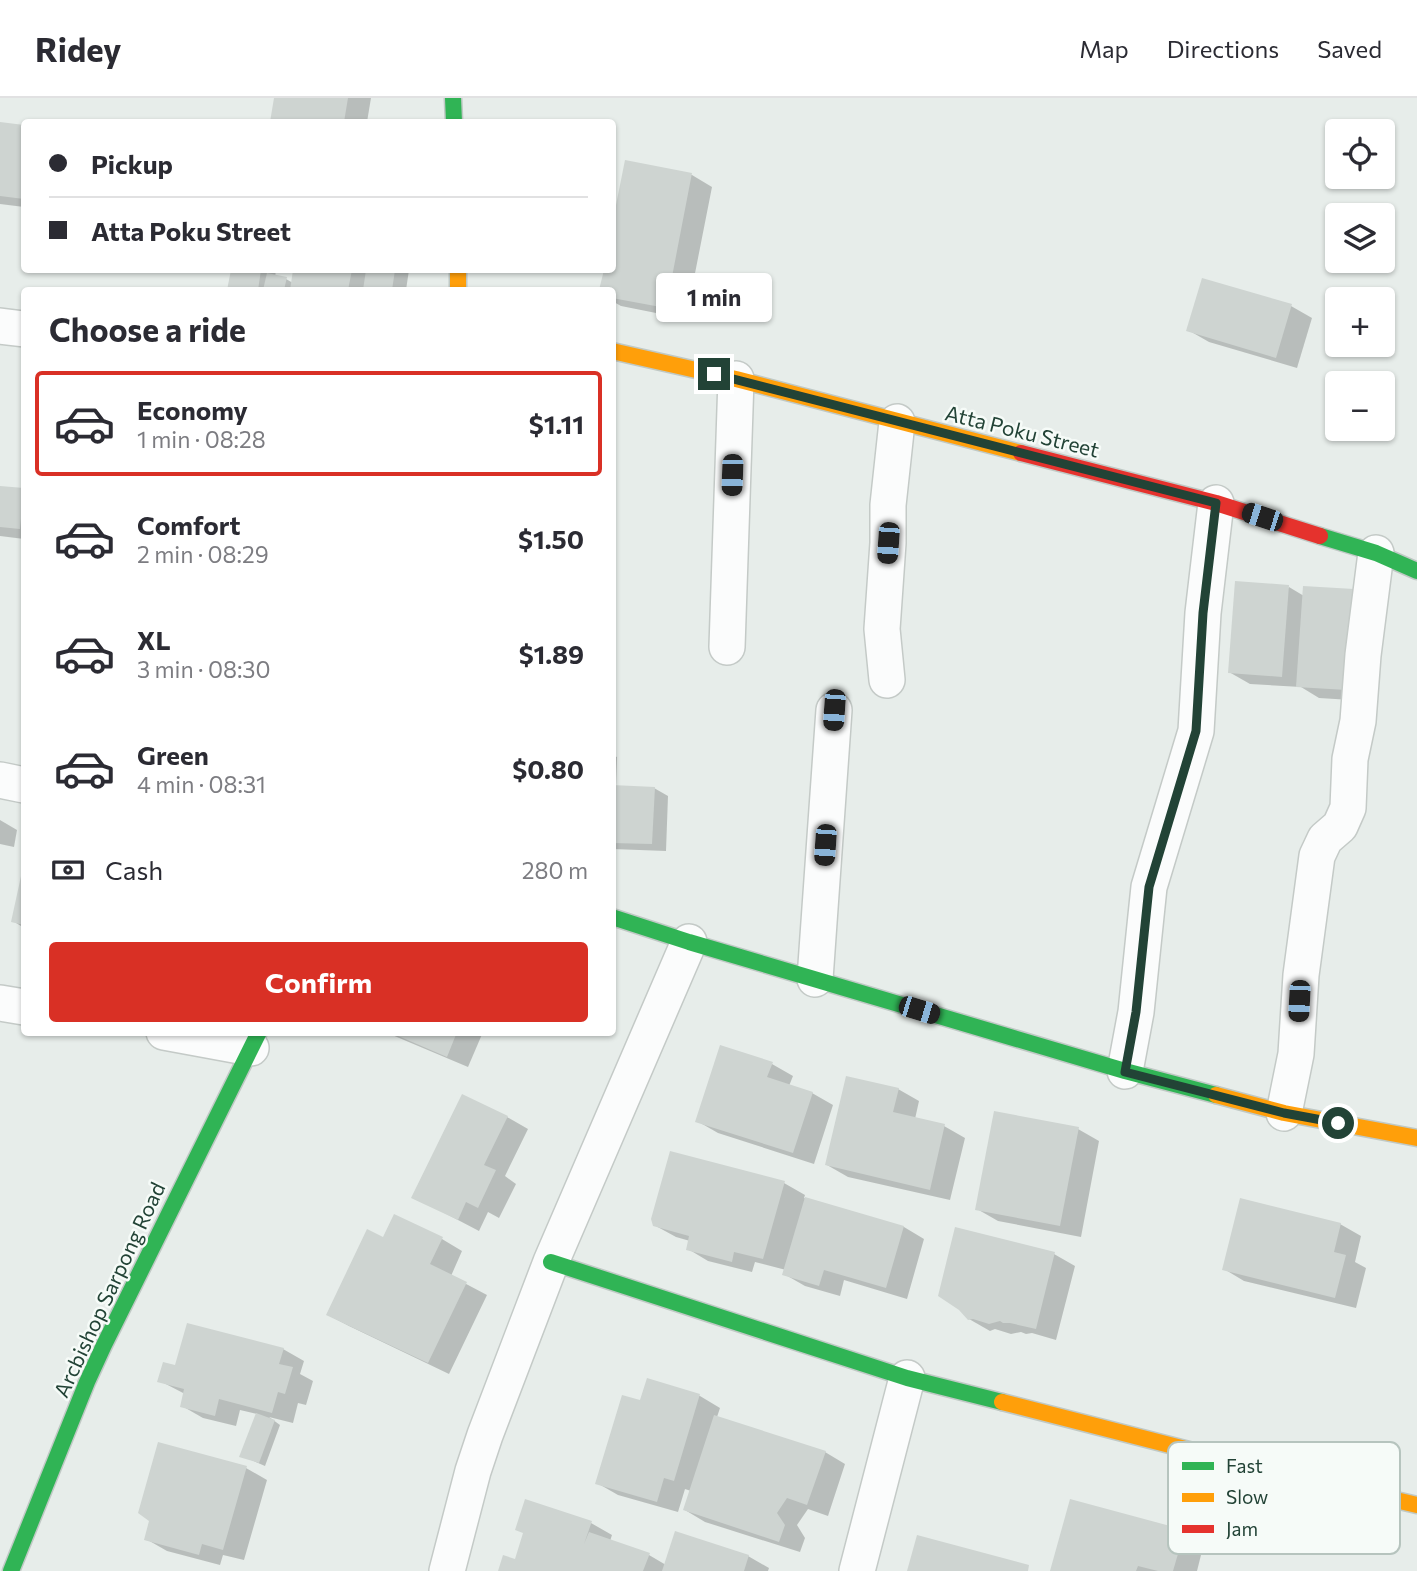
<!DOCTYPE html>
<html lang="en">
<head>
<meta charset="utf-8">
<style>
  body { margin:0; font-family:Commissioner,sans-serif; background:#f2f2f3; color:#2b2b33; height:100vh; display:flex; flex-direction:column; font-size:26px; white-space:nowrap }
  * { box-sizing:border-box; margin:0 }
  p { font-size:23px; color:#7c7c81 }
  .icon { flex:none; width:38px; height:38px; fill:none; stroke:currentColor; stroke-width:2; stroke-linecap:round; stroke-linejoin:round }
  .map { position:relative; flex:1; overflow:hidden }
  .details { position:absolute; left:21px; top:189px; width:595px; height:749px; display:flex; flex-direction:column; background:#fff; border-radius:7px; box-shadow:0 2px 5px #0004 }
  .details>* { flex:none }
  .guide { position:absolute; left:21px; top:21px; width:595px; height:154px; border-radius:7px; box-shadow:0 2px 5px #0004; display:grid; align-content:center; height:154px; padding:0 28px; background:#fff }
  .fabs { position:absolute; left:1325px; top:21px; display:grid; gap:14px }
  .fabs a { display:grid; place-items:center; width:70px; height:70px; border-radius:7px; background:#fff; box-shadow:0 2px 5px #0004; font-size:35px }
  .end { position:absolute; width:32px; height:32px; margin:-16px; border:9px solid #224336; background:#fff; box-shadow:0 0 0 4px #fff }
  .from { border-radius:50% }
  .bubble { position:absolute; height:49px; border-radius:7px; background:#fff; box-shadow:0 2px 5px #0004; font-size:23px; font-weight:700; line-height:49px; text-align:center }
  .car { position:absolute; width:21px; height:42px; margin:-21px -10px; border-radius:9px; box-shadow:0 0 5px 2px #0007; background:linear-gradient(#222 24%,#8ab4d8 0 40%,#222 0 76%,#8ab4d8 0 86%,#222 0) }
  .guide b { display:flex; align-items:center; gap:24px; height:66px; font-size:26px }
  .guide b+b { border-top:2px solid #e1e1e2 }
  .guide i { width:18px; height:18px; background:#2b2b33 }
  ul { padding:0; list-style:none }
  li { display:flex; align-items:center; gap:21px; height:105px; margin:0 14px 10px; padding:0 14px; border:4px solid transparent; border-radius:7px }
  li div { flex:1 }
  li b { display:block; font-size:26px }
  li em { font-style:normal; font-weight:700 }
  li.selected { border-color:#d93025 }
  li>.icon { width:63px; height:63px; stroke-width:1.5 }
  h2 { padding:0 28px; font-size:32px; line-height:84px }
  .pay { display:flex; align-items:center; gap:18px; height:77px; padding:0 28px; font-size:26px }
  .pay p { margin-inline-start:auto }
  .primary-button { display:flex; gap:14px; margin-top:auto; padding:14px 28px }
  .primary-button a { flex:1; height:80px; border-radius:7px; background:#d93025; color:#fff; font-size:28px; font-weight:700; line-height:80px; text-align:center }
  header { display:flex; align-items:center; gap:42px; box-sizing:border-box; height:98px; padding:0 35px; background:#fff; border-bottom:2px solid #e1e1e2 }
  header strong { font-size:33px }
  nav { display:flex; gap:38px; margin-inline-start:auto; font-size:24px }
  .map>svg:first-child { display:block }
  .shadow { fill:#0003 }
  .building { fill:#ced4d1 }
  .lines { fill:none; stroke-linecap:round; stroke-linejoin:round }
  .street-casing { stroke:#c4cac7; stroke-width:38 }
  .fast-casing { stroke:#c0c9c5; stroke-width:19 }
  .slow-casing { stroke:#c0c9c5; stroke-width:19 }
  .jam-casing { stroke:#c0c9c5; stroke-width:19 }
  .street { stroke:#fbfcfc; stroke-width:35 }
  .fast { stroke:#30b455; stroke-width:16 }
  .slow { stroke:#ff9f0a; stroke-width:16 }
  .jam { stroke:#e5322d; stroke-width:16 }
  .route { stroke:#224336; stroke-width:9 }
  .labels { text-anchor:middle; stroke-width:5; stroke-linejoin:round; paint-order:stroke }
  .street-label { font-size:21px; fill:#224336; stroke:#f6fbf8 }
  .key { fill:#f6fbf8; stroke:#b6c4be; stroke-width:2 }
  .key-label { font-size:19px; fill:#224336 }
</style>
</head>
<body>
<header>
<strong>Ridey</strong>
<nav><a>Map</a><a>Directions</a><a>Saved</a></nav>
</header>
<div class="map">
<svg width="1417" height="1473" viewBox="0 0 1417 1473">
  <rect width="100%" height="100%" fill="#e7edea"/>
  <g class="shadow">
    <polygon points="276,0 371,0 367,24 272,24"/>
    <polygon points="0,26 24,29 24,109 0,106"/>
    <polygon points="627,64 692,77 712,89 686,221 621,208 612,203 612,192 601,192 605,172 612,172"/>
    <polygon points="232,172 276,172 275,179 286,181 293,185 295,172 409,172 406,192 229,192"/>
    <polygon points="1291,208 1312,220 1297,270 1209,244 1188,232"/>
    <polygon points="0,390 24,393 24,441 0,438"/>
    <polygon points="1289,489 1304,498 1367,603 1319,600 1301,589 1250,586 1229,574"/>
    <polygon points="612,657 617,659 616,689 654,690 668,698 666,753 612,751"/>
    <polygon points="0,722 17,732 14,749 0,746"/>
    <polygon points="24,772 24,830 13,823"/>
    <polygon points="385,934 483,934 468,969"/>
    <polygon points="772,966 793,978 789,988 812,995 833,1007 814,1066 718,1035 697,1023"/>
    <polygon points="898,991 919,1003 915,1021 944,1028 965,1040 950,1102 848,1079 827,1067"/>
    <polygon points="463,998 507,1019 528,1031 505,1078 516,1086 499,1120 488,1114 479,1133 414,1099"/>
    <polygon points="1078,1031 1099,1043 1081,1139 998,1123 977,1111"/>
    <polygon points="784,1085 805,1097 804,1100 904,1129 924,1141 907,1201 844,1182 840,1198 805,1188 784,1176 786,1172 755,1164 752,1174 708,1163 688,1151 690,1143 676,1139 654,1127"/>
    <polygon points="1340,1126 1361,1138 1355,1164 1366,1170 1356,1210 1244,1183 1224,1171"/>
    <polygon points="384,1141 442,1141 462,1153 451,1178 487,1197 449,1276 349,1228 328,1217"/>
    <polygon points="1054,1156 1075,1168 1056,1242 1032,1235 1026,1236 1021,1234 1011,1236 995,1231 990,1233 969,1221"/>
    <polygon points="283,1251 304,1263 300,1276 313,1283 306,1307 298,1305 293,1325 269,1319 280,1327 265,1368 242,1358 257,1316 240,1312 236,1328 203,1320 182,1308 185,1296 160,1283 177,1269"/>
    <polygon points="648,1282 700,1298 720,1310 717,1319 825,1354 845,1366 828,1418 808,1411 797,1427 805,1440 800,1454 705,1424 685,1412 691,1393 685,1391 678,1414 618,1397 597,1385 641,1304"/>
    <polygon points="246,1370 267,1382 244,1462 223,1457 220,1467 167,1453 146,1441"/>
    <polygon points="591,1425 612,1437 610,1443 649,1457 666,1467 748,1458 769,1470 768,1473 500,1473 516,1463"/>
    <polygon points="1184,1433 1204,1445 1197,1473 1051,1473"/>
  </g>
  <g class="building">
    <polygon points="274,0 348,0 344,24 270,24"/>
    <polygon points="0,24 24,27 24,101 0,98"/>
    <polygon points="625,62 692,75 666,210 612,200 612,192 599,192 604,172 612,172 612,127"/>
    <polygon points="231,172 261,172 258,192 227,192"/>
    <polygon points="293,172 352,172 348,192 290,192"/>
    <polygon points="366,172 395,172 392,192 363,192"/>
    <polygon points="267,175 287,179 284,192 263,192"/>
    <polygon points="1202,180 1292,206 1276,260 1186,233"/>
    <polygon points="0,388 24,390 20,431 0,429"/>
    <polygon points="1235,483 1289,487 1282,579 1228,575"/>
    <polygon points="1303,488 1354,491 1347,592 1296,589"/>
    <polygon points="612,687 655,689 652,746 612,745"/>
    <polygon points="23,769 24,769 24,827 11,824"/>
    <polygon points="389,934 457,934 447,959"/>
    <polygon points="720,947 773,964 767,979 813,994 793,1055 695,1024"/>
    <polygon points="846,978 899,990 893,1014 945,1026 930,1092 825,1067"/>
    <polygon points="462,996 508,1018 484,1067 496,1072 478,1110 466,1104 458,1122 411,1100"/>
    <polygon points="994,1013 1079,1029 1060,1128 975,1112"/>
    <polygon points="670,1053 785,1083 763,1161 734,1154 732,1164 686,1152 689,1138 653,1128 651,1121"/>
    <polygon points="805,1099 904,1128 886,1190 824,1172 819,1188 782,1177"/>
    <polygon points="1240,1100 1341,1125 1334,1154 1346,1157 1335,1200 1222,1172"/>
    <polygon points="394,1116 443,1139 430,1166 467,1184 428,1265 326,1217 367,1131 383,1139"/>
    <polygon points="955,1129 1055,1154 1036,1231 1010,1225 1003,1225 1000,1223 989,1226 973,1221 968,1222 959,1212 938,1198"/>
    <polygon points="187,1225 284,1250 279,1266 293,1269 285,1296 278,1294 272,1315 219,1301 215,1318 180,1309 184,1291 157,1284 163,1264 175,1267"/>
    <polygon points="647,1280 700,1296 674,1383 664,1380 657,1404 595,1386 622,1297 640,1302"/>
    <polygon points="256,1315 275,1322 259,1365 239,1359"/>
    <polygon points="714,1317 826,1353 807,1407 787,1400 777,1415 785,1427 779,1444 683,1412"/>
    <polygon points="158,1344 247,1368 223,1452 202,1446 199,1457 144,1442 149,1423 138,1415"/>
    <polygon points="525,1401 592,1423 584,1446 589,1434 650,1455 643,1473 498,1473 503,1457 515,1461 523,1435 515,1432"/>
    <polygon points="1070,1401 1185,1432 1173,1473 1158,1473 1138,1468 1136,1473 1050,1473"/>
    <polygon points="675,1433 749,1457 744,1473 662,1473"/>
    <polygon points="917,1437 1029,1467 1028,1473 907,1473"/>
  </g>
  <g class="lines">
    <g class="street-casing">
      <g id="street">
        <polyline points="0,228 24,231"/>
        <polyline points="727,549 736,281"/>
        <polyline points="887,582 882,531 888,445 888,407 897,324"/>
        <polyline points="0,682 24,687"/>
        <polyline points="815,881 834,612"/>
        <polyline points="0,905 24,909"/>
        <polyline points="164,934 251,950"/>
        <polyline points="1125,973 1136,914 1149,789 1196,633 1203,515 1216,405"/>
        <polyline points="1284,1015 1296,956 1301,877 1317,758 1325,741 1340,728 1348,710 1350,661 1358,623 1363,557 1376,455"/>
        <polyline points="447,1473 473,1373 485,1337 551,1164 689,844"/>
        <polyline points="857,1473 907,1280"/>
      </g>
    </g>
    <g class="fast-casing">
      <g id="fast">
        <polyline points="453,0 454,24"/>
        <polyline points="1320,438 1376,455 1417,473"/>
        <polyline points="612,819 689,844 1125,973 1216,997"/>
        <polyline points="551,1164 907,1280 1002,1304"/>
        <polyline points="11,1473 87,1284 104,1247 259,934"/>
      </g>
    </g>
    <g class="slow-casing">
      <g id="slow">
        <polyline points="458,172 458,192"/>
        <polyline points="612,253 736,281 1021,355"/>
        <polyline points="1216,997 1284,1015 1417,1040"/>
        <polyline points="1002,1304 1275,1374 1417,1407"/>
      </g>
    </g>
    <g class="jam-casing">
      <polyline id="jam" points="1021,355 1216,405 1320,438"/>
    </g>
    <use href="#street" class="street"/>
    <use href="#fast" class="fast"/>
    <use href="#slow" class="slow"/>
    <use href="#jam" class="jam"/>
  </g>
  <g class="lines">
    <polyline class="route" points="714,276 1216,405 1203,515 1196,633 1149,789 1136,914 1125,974 1284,1015 1338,1025"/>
  </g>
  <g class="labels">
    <g class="street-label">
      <text transform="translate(1022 334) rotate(14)" y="7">Atta Poku Street</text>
      <text transform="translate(110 1192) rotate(-65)" y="7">Arcbishop Sarpong Road</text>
    </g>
  </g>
  <rect x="1168" y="1344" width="232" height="112" rx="10" class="key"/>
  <rect x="1182" y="1364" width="32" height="8" fill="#30b455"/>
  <rect x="1182" y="1395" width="32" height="9" fill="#ff9f0a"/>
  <rect x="1182" y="1427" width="32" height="8" fill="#e5322d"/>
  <g class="key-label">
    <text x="1226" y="1375">Fast</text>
    <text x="1226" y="1406">Slow</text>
    <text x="1226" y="1438">Jam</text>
  </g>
</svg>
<div class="fabs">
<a><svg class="icon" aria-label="locate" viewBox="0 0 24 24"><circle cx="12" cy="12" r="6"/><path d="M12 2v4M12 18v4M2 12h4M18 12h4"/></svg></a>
<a><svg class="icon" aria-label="layers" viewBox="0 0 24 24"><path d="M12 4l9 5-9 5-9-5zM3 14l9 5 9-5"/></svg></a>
<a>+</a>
<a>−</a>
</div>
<i class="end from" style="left:1338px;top:1025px"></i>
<i class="end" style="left:714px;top:276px"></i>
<div class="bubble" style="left:656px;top:175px;width:116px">1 min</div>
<i class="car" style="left:732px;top:377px;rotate:182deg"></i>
<i class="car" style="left:1262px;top:419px;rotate:288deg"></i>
<i class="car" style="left:888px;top:445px;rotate:184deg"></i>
<i class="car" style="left:834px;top:612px;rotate:184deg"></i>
<i class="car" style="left:825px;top:747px;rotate:184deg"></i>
<i class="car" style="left:1299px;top:903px;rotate:183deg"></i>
<i class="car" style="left:919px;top:912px;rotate:107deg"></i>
<div class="guide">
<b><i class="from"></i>Pickup</b>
<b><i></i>Atta Poku Street</b>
</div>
<section class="details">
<h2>Choose a ride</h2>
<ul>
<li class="selected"><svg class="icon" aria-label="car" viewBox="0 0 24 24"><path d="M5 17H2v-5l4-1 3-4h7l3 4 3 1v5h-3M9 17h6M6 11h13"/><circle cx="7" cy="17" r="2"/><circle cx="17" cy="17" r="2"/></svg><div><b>Economy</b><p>1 min · 08:28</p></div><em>$1.11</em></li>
<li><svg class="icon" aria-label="car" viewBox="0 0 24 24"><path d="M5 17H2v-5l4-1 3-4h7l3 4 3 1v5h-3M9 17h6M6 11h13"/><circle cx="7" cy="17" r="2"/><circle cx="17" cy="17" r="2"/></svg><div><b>Comfort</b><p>2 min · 08:29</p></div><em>$1.50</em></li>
<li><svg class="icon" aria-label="car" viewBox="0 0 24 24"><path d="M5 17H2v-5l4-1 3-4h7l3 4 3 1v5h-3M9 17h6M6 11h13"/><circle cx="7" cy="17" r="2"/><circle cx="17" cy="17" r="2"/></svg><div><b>XL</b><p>3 min · 08:30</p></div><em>$1.89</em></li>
<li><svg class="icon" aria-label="car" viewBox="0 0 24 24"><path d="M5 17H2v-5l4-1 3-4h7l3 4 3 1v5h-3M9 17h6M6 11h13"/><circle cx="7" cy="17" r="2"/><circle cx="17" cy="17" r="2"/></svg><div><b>Green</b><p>4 min · 08:31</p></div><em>$0.80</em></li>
</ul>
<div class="pay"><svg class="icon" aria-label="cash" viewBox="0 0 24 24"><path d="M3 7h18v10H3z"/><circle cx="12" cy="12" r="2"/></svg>Cash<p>280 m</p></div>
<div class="primary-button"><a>Confirm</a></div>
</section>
</div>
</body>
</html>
